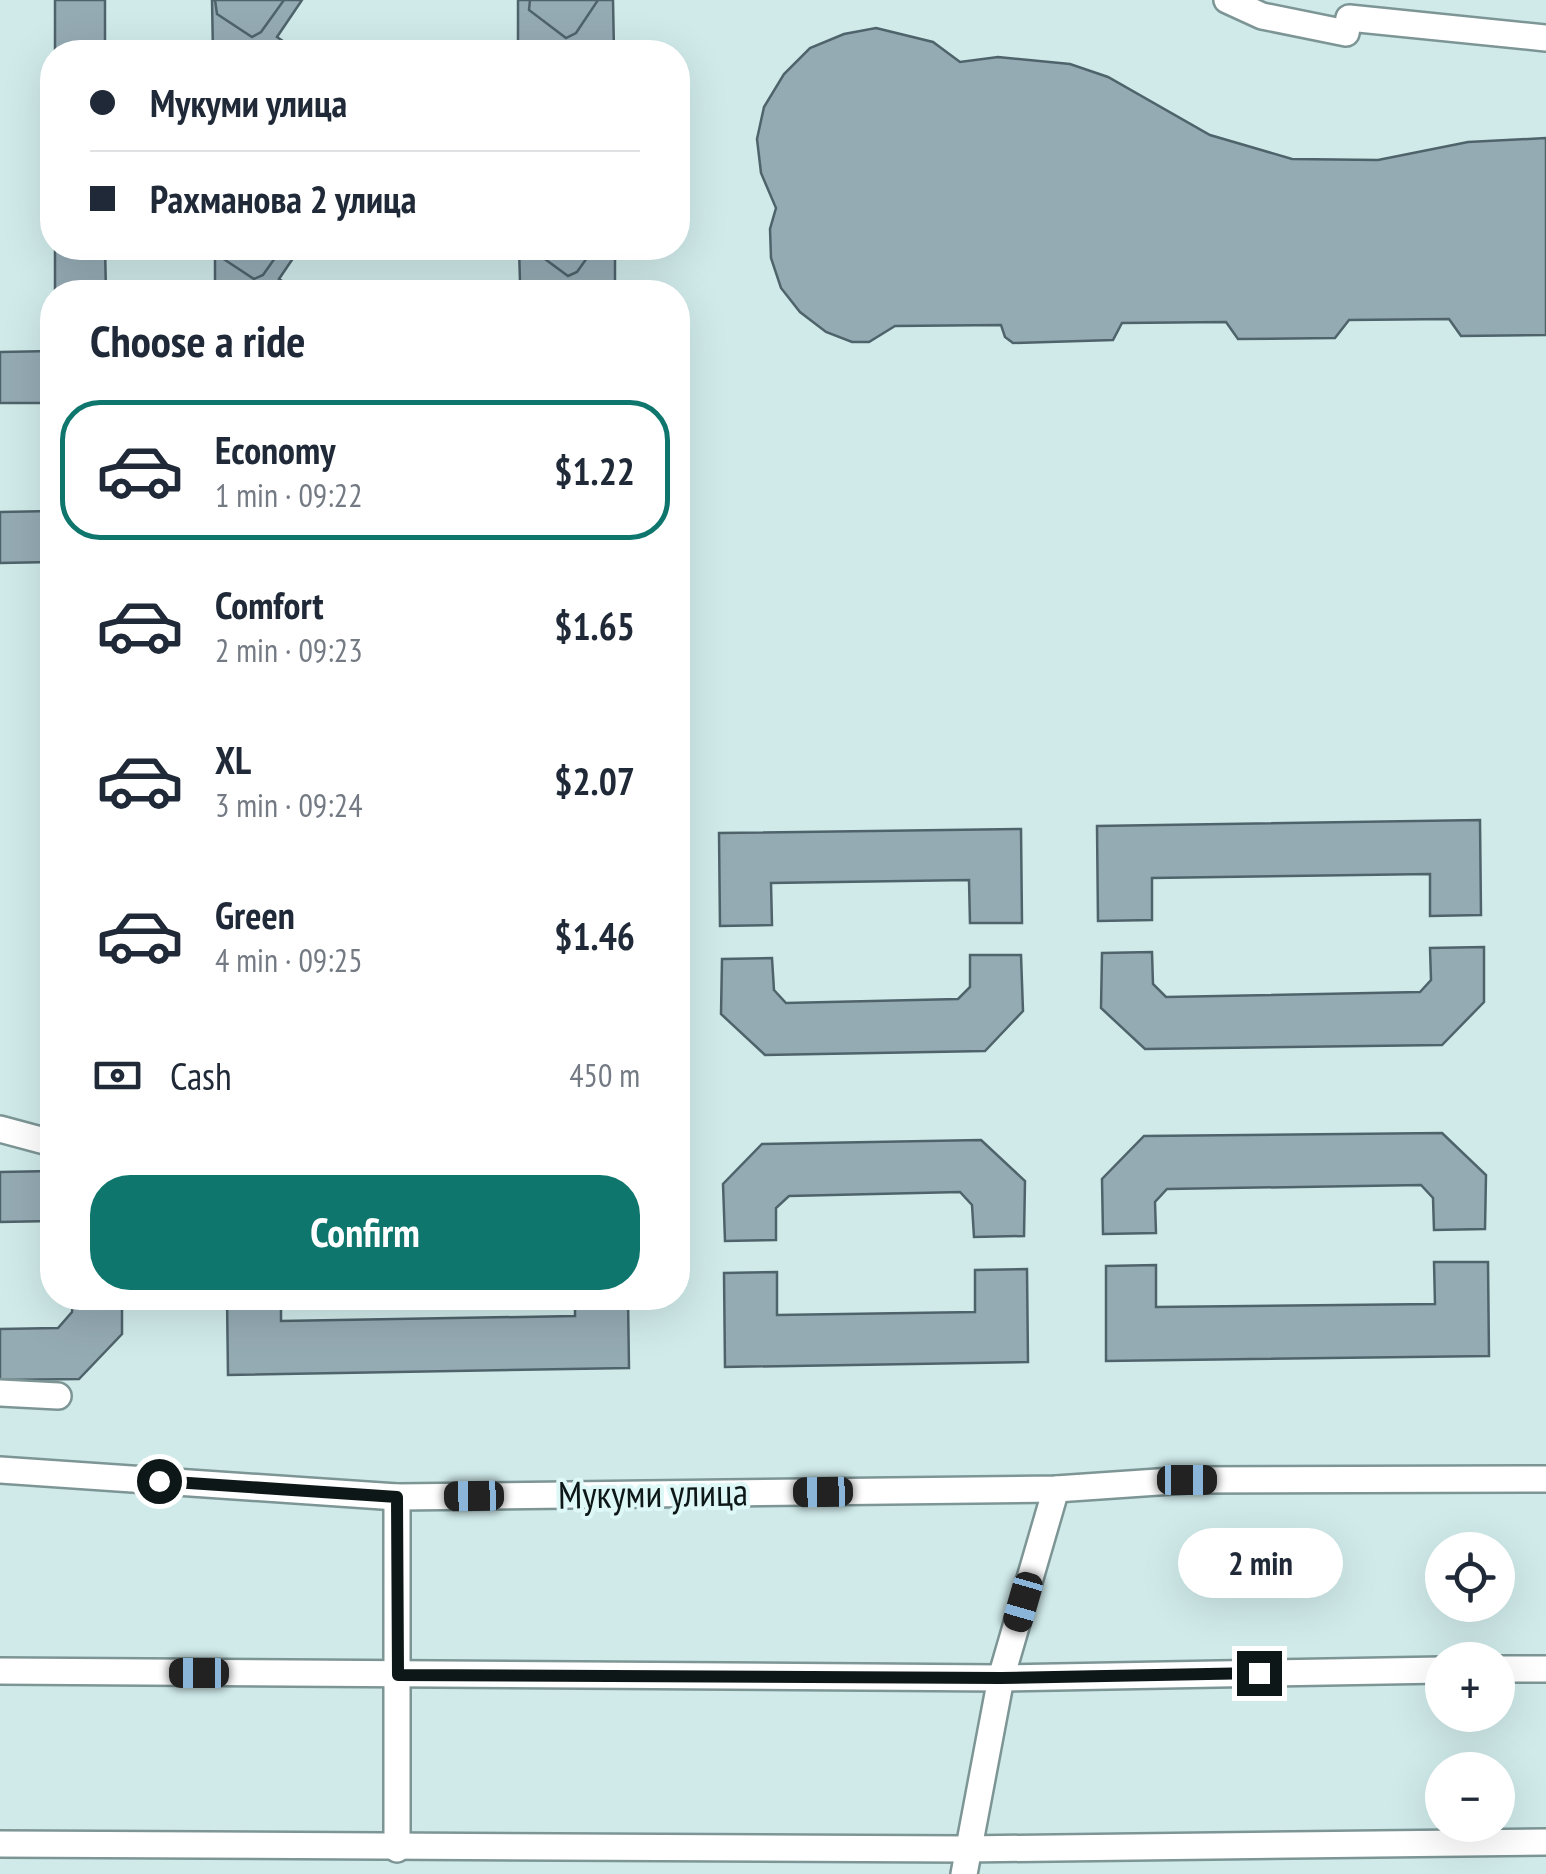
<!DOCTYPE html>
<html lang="en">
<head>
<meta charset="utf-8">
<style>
  body { margin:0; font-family:"PT Sans Narrow",sans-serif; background:#f6f6f7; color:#1f2937; height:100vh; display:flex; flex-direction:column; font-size:38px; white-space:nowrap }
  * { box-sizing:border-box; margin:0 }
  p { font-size:32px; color:#747a83 }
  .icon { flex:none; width:55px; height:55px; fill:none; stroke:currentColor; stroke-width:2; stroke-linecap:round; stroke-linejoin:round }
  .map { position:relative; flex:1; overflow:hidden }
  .drawer { position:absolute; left:40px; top:280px; width:650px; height:1030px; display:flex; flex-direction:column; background:#fff; border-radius:40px; box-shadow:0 10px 40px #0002 }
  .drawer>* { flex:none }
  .top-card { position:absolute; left:40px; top:40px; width:650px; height:220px; border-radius:40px; box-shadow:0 10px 40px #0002; display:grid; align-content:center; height:220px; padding:0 50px; background:#fff }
  .controls { position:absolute; left:1425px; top:1532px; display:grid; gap:20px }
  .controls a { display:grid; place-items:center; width:90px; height:90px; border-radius:50%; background:#fff; box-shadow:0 10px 40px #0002; font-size:50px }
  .end { position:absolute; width:45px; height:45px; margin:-22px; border:12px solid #0e1717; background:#fff; box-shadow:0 0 0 5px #fff }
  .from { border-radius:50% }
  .bubble { position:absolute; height:70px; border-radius:35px; background:#fff; box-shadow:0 10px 40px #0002; font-size:32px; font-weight:800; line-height:70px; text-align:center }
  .car { position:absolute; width:30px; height:60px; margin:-30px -15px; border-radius:12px; box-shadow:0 0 8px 2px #0007; background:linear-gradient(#222 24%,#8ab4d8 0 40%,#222 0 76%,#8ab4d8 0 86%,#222 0) }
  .top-card b { display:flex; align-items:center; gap:35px; height:95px; font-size:38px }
  .top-card b+b { border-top:2px solid #e0e1e3 }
  .top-card i { width:25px; height:25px; background:#1f2937 }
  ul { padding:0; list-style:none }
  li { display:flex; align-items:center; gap:30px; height:140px; margin:0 20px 15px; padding:0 30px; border:5px solid transparent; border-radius:40px }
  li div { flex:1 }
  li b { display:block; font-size:38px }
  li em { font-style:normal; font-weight:800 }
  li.active { border-color:#0f766e }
  li>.icon { width:90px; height:90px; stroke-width:1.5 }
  h2 { padding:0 50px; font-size:45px; line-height:120px }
  .pay { display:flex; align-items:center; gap:25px; height:110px; padding:0 50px; font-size:38px }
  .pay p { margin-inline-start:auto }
  .button { display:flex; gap:20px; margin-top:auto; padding:20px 50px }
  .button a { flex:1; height:115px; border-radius:40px; background:#0f766e; color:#fff; font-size:40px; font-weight:800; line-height:115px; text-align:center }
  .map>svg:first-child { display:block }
  .building { fill:#95abb4; stroke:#4f636b; stroke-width:2.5 }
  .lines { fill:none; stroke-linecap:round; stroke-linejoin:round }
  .minor-casing { stroke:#7d9595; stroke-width:30 }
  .minor { stroke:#fff; stroke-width:25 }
  .route { stroke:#0e1717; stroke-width:12 }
  .labels { text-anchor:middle; stroke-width:8; stroke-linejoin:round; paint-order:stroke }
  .street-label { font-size:38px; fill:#0e1717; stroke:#ddf8f7 }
</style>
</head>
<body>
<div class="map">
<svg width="1546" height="1874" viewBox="0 0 1546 1874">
  <rect width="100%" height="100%" fill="#d0eaea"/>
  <g class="building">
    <rect x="55" y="0" width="50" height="52"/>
    <polygon points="212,0 302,0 277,37 299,52 213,52"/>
    <polygon points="215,0 284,0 261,32 252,37 217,14"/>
    <polygon points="518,0 613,0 614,52 532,52 518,42"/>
    <polygon points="598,0 576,33 566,38 529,10 530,0"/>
    <polygon points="876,28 933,42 960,62 998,57 1070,64 1108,77 1210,135 1292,159 1378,160 1468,142 1546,138 1546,335 1461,336 1449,319 1349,320 1335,338 1238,339 1226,322 1122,323 1113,340 1013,343 1005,337 1001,325 895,326 869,342 852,342 826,332 800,312 781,288 771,258 770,229 776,208 761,173 757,139 764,107 784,74 810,48 844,34"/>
    <polygon points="55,248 105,248 106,292 55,292"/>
    <polygon points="215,248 300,248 279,279 299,292 215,292"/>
    <polygon points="215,248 282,248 263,275 254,279 219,256"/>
    <polygon points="519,248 615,248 615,292 536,292 520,282"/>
    <polygon points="594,248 577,272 568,276 530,248"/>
    <polygon points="52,351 52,403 0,403 0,352"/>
    <polygon points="52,511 52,562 0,563 0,512"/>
    <polygon points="1480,820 1481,915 1430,916 1430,874 1152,878 1152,920 1098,921 1097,826"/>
    <polygon points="1021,829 1022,923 970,923 969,880 771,883 772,925 720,926 719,833"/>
    <polygon points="1484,947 1484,1002 1442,1045 1145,1049 1101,1008 1102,953 1152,952 1153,984 1166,997 1420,992 1431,980 1430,948"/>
    <polygon points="970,955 1021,955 1023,1011 985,1051 765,1055 721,1014 722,959 772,958 774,990 786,1003 958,999 970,987"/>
    <polygon points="1442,1133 1486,1175 1485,1229 1434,1230 1433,1198 1421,1185 1167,1189 1155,1202 1156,1233 1103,1234 1102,1179 1144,1136"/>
    <polygon points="981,1140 1025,1181 1024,1236 974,1237 972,1205 960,1192 789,1196 776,1208 776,1240 725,1241 723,1184 762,1144"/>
    <polygon points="52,1171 52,1221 0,1222 0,1172"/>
    <polygon points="1434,1262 1488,1262 1489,1356 1106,1361 1106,1266 1156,1265 1156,1307 1435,1304"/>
    <polygon points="1027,1269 1028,1362 725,1367 724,1273 777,1272 777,1315 975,1312 975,1270"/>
    <polygon points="73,1298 122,1298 122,1334 79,1379 0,1380 0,1329 58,1328 72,1312"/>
    <polygon points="227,1298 281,1298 281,1321 575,1316 575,1298 628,1298 629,1368 228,1375"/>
  </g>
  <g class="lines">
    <g class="minor-casing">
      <g id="minor">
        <polyline points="1227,0 1262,16 1346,33 1349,18 1546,38"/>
        <polyline points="0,1129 52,1143"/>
        <polyline points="0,1393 58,1396"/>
        <polyline points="0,1470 397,1497 1056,1489 1187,1480 1546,1479"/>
        <polyline points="1498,1669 1546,1669"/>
        <polyline points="0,1671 1001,1678 1442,1670"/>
        <polyline points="0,1844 965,1849 1546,1842"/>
        <polyline points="397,1849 397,1497"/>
        <polyline points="964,1874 1001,1678 1056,1489"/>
      </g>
    </g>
    <use href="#minor" class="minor"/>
  </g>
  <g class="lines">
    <polyline class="route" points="159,1481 397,1497 398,1675 1001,1678 1259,1673"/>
  </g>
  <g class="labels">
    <g class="street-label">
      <text transform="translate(653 1494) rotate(-1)" y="13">Мукуми улица</text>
    </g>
  </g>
</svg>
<div class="controls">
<a><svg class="icon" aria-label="locate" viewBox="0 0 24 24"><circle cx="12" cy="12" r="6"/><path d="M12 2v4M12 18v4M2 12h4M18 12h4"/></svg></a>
<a>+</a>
<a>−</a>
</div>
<i class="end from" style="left:159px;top:1481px"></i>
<i class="end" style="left:1259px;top:1673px"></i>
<div class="bubble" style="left:1178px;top:1528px;width:165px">2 min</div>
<i class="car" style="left:1187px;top:1480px;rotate:90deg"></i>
<i class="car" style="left:823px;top:1492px;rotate:269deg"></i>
<i class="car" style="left:474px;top:1496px;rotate:269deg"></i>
<i class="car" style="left:1023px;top:1602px;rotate:196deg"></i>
<i class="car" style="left:199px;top:1673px;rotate:270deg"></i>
<div class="top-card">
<b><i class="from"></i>Мукуми улица</b>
<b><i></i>Рахманова 2 улица</b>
</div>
<section class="drawer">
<h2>Choose a ride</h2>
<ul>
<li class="active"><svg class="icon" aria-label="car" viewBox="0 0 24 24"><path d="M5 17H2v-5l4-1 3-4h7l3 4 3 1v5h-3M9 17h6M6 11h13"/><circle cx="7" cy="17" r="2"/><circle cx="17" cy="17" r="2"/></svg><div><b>Economy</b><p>1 min · 09:22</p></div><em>$1.22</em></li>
<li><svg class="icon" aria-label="car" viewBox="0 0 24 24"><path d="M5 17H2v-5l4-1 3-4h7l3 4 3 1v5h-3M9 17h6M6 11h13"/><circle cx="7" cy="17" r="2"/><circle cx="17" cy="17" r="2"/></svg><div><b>Comfort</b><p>2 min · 09:23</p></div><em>$1.65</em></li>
<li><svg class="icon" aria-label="car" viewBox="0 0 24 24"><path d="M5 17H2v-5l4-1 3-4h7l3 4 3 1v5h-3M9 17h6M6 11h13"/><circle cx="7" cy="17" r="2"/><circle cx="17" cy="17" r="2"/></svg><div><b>XL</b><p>3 min · 09:24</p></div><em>$2.07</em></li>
<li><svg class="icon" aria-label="car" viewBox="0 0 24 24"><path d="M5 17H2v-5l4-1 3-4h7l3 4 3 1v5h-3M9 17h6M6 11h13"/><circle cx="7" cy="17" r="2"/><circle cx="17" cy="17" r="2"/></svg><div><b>Green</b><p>4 min · 09:25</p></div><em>$1.46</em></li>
</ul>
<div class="pay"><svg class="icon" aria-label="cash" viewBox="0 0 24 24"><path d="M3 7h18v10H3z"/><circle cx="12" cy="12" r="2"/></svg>Cash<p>450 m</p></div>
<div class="button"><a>Confirm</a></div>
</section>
</div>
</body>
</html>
